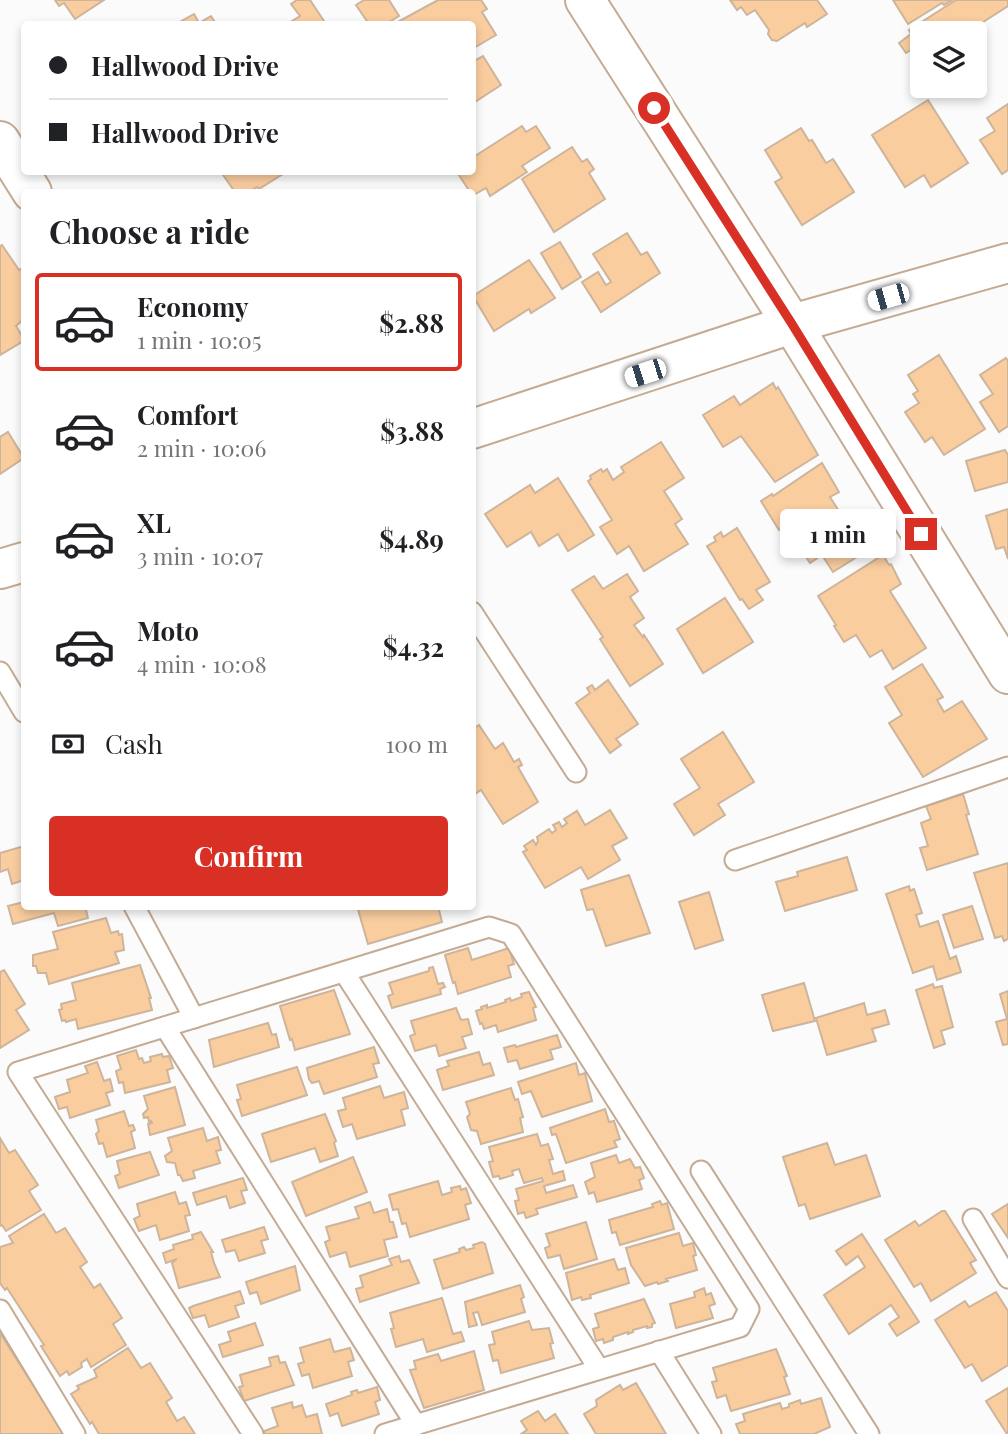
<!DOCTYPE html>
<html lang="en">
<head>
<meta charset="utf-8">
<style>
  body { margin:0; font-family:"Playfair Display",serif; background:#f2f2f2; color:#202124; height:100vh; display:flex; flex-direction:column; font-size:26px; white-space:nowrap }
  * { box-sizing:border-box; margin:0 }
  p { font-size:23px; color:#757577 }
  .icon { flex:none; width:38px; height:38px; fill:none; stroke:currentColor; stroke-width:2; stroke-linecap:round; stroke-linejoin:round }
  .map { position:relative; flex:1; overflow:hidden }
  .drawer { position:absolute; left:21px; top:189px; width:455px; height:721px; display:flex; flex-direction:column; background:#fff; border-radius:7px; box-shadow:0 4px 10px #0003 }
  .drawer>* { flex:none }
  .banner { position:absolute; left:21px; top:21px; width:455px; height:154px; border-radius:7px; box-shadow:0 4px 10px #0003; display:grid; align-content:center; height:154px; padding:0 28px; background:#fff }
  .fabs { position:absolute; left:910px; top:21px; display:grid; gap:14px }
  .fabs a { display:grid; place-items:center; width:77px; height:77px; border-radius:7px; background:#fff; box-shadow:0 4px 10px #0003; font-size:35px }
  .end { position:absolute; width:32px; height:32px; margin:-16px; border:9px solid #d93025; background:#fff; box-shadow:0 0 0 4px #fff }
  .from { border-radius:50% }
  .bubble { position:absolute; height:49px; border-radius:7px; background:#fff; box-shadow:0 4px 10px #0003; font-size:23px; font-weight:700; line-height:49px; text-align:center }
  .car { position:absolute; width:21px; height:42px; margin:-21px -10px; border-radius:9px; box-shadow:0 0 5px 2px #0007; background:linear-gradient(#fff 24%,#345 0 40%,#fff 0 76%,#345 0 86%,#fff 0) }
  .banner b { display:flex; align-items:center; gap:24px; height:66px; font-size:26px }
  .banner b+b { border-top:2px solid #e0e0e0 }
  .banner i { width:18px; height:18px; background:#202124 }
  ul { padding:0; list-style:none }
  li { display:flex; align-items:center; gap:21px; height:98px; margin:0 14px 10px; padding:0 14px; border:4px solid transparent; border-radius:7px }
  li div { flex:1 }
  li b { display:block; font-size:26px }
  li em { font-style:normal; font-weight:700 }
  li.selected { border-color:#d93025 }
  li>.icon { width:63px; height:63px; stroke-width:1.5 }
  h2 { padding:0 28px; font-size:32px; line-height:84px }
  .pay { display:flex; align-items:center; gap:18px; height:77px; padding:0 28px; font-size:26px }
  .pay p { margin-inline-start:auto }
  .button { display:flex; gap:14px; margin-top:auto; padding:14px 28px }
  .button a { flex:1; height:80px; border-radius:7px; background:#d93025; color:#fff; font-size:28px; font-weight:700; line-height:80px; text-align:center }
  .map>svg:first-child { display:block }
  .building { fill:#facd9f; stroke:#cdb49b; stroke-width:2 }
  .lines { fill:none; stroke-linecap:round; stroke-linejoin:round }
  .service-casing { stroke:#c4ab93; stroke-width:23 }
  .minor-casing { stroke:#c4ab93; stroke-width:42 }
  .service { stroke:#fff; stroke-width:19 }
  .minor { stroke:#fff; stroke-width:38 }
  .route { stroke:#d93025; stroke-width:9 }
</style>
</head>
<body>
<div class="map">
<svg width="1008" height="1434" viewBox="0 0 1008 1434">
  <rect width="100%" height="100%" fill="#fbfbfb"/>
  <g class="building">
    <polygon points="55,0 104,0 75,19 64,3 59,6"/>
    <polygon points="297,0 310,0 326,24 294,24 292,21 300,16 291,4"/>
    <polygon points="364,0 389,0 399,16 386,24 369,24 356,5"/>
    <polygon points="438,0 481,0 487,9 482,12 496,35 472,49 472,24 394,24"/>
    <polygon points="730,0 817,0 827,14 807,27 805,23 777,41 772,40 768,34 769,30 755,10 747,15 741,7 737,10"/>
    <polygon points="893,0 952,0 944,5 942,3 908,24"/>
    <polygon points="956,0 1008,0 1008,6 966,33 922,33 922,51 919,45 906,53 899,43 911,34 909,30"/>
    <polygon points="194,14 199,23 211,16 216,24 176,24"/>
    <polygon points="483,56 501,85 472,104 472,62"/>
    <polygon points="928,100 968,163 931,187 924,175 905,187 872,135"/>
    <polygon points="1008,104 1008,170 1002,174 980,140 995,131 987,118"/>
    <polygon points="522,126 526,132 536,126 550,148 522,166 527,172 490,196 486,188 472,196 472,192 470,192 457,172 472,172 472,158"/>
    <polygon points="801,128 809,141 812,140 826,163 833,159 854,192 802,225 775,182 782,178 765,150"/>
    <polygon points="572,147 582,162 587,159 594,169 589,173 605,199 554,232 522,179"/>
    <polygon points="221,172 286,172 259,189 257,187 249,192 235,192"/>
    <polygon points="627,233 641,255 647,252 660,273 601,312 582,282 598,272 606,285 611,282 593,254"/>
    <polygon points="560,242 581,277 562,289 541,253"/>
    <polygon points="2,245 19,270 23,268 24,271 24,319 16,326 22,336 24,334 24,346 22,342 0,355 0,246"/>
    <polygon points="529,260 555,298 531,313 529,309 494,331 473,296"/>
    <polygon points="939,355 985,429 944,455 932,437 925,442 905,412 919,403 913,394 918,391 908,375"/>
    <polygon points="1006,358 1008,361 1008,426 999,432 980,402 993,394 980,375"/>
    <polygon points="773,383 776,389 778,387 818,455 775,482 741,436 723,447 703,415 734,396 740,405"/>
    <polygon points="8,432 24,458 0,474 0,437"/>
    <polygon points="661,442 684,478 664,491 682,519 675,524 688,544 644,571 629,546 617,554 600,527 612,520 588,481 591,479 590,476 601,469 603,472 607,469 613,480 624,472 621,467"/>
    <polygon points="1005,450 1008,455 1008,482 975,491 966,461"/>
    <polygon points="822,463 839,492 830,497 865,552 833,572 822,555 810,563 786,525 779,530 761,501 772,494 773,496"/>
    <polygon points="558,478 594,535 568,551 558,534 539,546 531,532 507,547 485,514 530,485 535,493"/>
    <polygon points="1008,509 1008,559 1004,547 996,549 986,516"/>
    <polygon points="737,528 770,582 756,590 763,600 749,609 742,599 740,600 707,546 716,541 714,537 721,532 723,537"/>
    <polygon points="883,555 889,565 891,564 901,584 890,591 926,648 893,669 882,650 870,657 856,635 844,642 834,626 836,625 818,596"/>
    <polygon points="627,574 638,591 630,597 644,618 634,625 643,637 644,635 663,664 630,686 600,639 603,637 572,590 594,576 603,589"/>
    <polygon points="725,598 753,642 703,673 677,629"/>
    <polygon points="922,664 943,697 937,700 944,712 962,701 987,739 923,777 889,723 902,715 885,687"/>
    <polygon points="608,680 638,724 616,739 621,745 610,753 576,703 590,693 587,688 592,685 595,690"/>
    <polygon points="479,725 495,749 503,743 514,762 519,759 522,765 518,767 538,802 503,824 481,790 472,796 472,729"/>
    <polygon points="723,732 754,782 718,804 725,815 694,835 674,804 700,788 681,759"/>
    <polygon points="963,794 969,814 966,815 978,854 927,870 920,848 928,846 921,823 931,819 926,806"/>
    <polygon points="610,810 627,838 612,846 620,860 588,879 581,867 545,888 523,852 527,850 524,846 533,840 536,845 538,841 537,837 549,829 552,833 556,830 553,825 559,822 562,827 567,823 564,819 577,811 585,825"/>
    <polygon points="24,846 24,880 12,884 8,869 0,872 0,853"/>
    <polygon points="847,857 857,890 785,911 776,882 798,876 797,872"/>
    <polygon points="1008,863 1008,939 1004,941 1002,936 995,938 974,873"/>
    <polygon points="629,875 650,933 606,946 593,909 587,910 581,890"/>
    <polygon points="909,886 910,891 914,889 922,913 916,915 920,927 938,921 950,959 956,956 961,972 937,980 933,966 913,973 886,894"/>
    <polygon points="709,892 723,940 695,949 679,902"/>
    <polygon points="24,902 24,906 85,906 88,918 58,926 54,913 13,924 8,906"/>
    <polygon points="357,906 438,906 442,922 368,944"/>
    <polygon points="972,906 983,939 954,948 943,915"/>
    <polygon points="106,918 111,933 118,931 119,935 122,934 124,950 115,952 119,963 49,984 46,973 38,973 36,966 33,966 33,955 58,949 53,932"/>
    <polygon points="468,948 472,960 509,948 514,964 508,966 511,977 458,994 455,982 453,983 445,955"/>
    <polygon points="140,965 151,998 149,998 152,1010 78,1029 76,1019 66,1022 65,1020 62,1021 59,1010 62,1009 61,1004 76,1000 72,983"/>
    <polygon points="433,967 438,984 443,983 445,987 440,989 441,994 392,1008 388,996 393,994 389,983 429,971 429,968"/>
    <polygon points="4,970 25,1004 16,1010 29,1030 0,1048 0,972"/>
    <polygon points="804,983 815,1021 773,1031 762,995"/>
    <polygon points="933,984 934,988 942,986 953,1027 941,1031 945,1044 934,1048 916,990"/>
    <polygon points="334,990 350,1034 295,1050 292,1039 290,1040 280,1006"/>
    <polygon points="1008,991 1008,1044 1003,1045 996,1022 1007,1019 1000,994"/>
    <polygon points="529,992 536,1007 533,1008 536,1020 498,1032 496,1025 484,1029 482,1023 480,1024 476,1011 482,1009 481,1007 487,1005 487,1008 506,1002 505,1000 510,998 511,1001 522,997 521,994"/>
    <polygon points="864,1003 867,1015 885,1010 889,1024 872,1029 876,1041 827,1055 816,1018"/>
    <polygon points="456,1008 461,1020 468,1019 472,1034 462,1037 466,1048 439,1056 436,1045 415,1051 410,1036 415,1034 411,1021"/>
    <polygon points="268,1023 272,1035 276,1034 279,1047 214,1067 209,1040"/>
    <polygon points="557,1035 561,1047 550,1050 553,1059 520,1069 517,1060 508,1062 504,1048 515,1045 516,1047"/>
    <polygon points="374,1047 379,1063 373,1064 377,1077 324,1094 319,1081 312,1083 309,1079 307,1068"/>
    <polygon points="136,1050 139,1059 142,1058 144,1063 151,1061 150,1057 162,1054 163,1057 169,1056 173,1068 167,1070 170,1082 125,1093 123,1082 119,1083 116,1071 121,1069 117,1056"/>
    <polygon points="479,1052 483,1065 490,1063 494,1075 443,1090 437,1070 449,1066 447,1061"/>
    <polygon points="97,1062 104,1081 110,1079 113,1091 106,1093 110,1105 70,1118 67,1107 59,1109 55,1097 70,1092 67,1080 88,1073 85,1066"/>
    <polygon points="576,1063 579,1075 585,1073 592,1101 542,1117 531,1091 522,1094 518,1082"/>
    <polygon points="297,1067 307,1095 242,1116 237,1100 241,1099 237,1085"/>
    <polygon points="380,1086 384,1098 404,1092 408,1108 401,1110 405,1125 357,1139 352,1124 343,1127 338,1111 346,1109 343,1098"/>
    <polygon points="175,1087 185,1125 150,1135 148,1124 152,1123 151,1121 149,1122 148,1117 144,1118 143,1114 148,1109 144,1096"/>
    <polygon points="511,1088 515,1100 518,1099 523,1117 520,1118 523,1132 481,1144 477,1131 471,1130 467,1117 470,1114 466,1102"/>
    <polygon points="605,1109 609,1122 614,1121 620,1139 614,1141 617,1147 566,1163 556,1134 552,1135 550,1128"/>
    <polygon points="124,1111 129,1126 133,1125 135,1130 131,1132 135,1148 107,1157 103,1143 99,1144 96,1134 99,1131 96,1120"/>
    <polygon points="325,1114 336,1141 334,1143 338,1156 320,1162 315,1148 271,1162 262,1134"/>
    <polygon points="203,1128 207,1141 218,1137 221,1150 216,1151 220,1163 193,1171 195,1178 183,1181 180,1175 178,1175 175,1163 167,1162 165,1156 172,1151 168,1138"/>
    <polygon points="537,1134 541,1146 548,1144 553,1159 549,1160 553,1174 563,1171 565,1180 544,1186 546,1193 573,1185 577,1197 536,1209 538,1214 526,1218 524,1212 518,1214 515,1201 519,1200 516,1189 543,1181 542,1178 524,1183 519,1169 512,1171 513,1175 500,1179 499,1176 493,1177 489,1162 493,1161 489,1147"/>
    <polygon points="0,1138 9,1153 15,1150 38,1185 29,1191 41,1210 6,1231 2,1225 0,1226"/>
    <polygon points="827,1143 835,1165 866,1155 880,1196 810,1219 805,1204 799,1206 783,1157"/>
    <polygon points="150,1152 159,1175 119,1188 115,1176 120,1174 117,1161"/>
    <polygon points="616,1155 619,1163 630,1159 635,1168 640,1167 644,1178 639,1180 642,1189 597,1202 594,1192 589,1194 585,1182 595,1177 591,1163"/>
    <polygon points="353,1157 367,1192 306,1216 292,1182"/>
    <polygon points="243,1178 247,1190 241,1191 245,1203 230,1208 226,1196 197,1205 193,1193"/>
    <polygon points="438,1181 442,1195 452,1192 451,1188 460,1186 461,1190 466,1188 471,1203 465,1205 469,1219 410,1237 406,1223 402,1224 398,1209 393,1210 389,1195"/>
    <polygon points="175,1192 179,1204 186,1202 190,1215 185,1216 189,1231 160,1240 156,1225 139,1231 134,1219 140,1216 137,1204"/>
    <polygon points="660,1201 662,1205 667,1203 674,1229 620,1245 616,1232 612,1233 609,1220 653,1207 652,1204"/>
    <polygon points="370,1202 374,1213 387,1209 390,1222 393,1222 397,1237 384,1240 388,1256 350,1267 346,1252 330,1257 325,1242 330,1240 326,1227 359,1218 355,1207"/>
    <polygon points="1008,1204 1008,1238 992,1214"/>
    <polygon points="942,1211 945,1211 976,1260 970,1263 976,1273 931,1301 921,1283 914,1287 885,1240 915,1221 919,1226"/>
    <polygon points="44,1214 56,1233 65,1228 87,1262 80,1267 94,1288 100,1284 122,1318 113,1324 126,1345 91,1367 87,1359 81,1363 82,1367 69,1375 67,1371 60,1376 41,1346 44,1345 7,1288 5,1290 0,1283 0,1247 13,1243 9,1236"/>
    <polygon points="586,1222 597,1259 564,1269 560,1255 548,1258 545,1248 550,1246 546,1234"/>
    <polygon points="264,1227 268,1239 261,1241 265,1253 239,1261 235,1250 226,1252 222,1240"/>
    <polygon points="201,1232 213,1252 211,1252 214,1263 220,1277 179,1288 172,1263 177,1259 166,1263 163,1253 174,1249 173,1245 193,1239 192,1235"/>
    <polygon points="679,1233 683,1246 693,1243 696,1255 693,1256 697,1270 666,1279 668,1281 658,1284 657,1282 645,1286 631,1265 626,1248"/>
    <polygon points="862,1234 919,1322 897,1336 889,1324 899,1317 891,1305 849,1334 824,1295 865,1267 858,1256 846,1265 836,1251"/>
    <polygon points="482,1242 485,1244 493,1273 443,1289 434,1260 460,1252 459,1249 464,1247 466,1250 474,1248 473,1245"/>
    <polygon points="399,1256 401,1262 409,1260 419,1283 360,1302 356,1289 363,1287 360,1276 392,1265 389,1259"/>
    <polygon points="614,1259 618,1270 625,1268 629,1283 590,1295 591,1298 582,1300 581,1297 572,1300 566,1273"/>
    <polygon points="295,1266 300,1290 261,1304 257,1292 250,1294 246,1282"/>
    <polygon points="520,1285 524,1297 521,1299 525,1312 482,1325 478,1312 473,1313 477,1325 469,1327 465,1302"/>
    <polygon points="704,1288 706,1295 711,1293 715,1304 709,1306 713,1318 676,1328 670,1304 695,1297 694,1292"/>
    <polygon points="240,1291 244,1303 235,1306 239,1317 209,1327 205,1315 193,1318 189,1308 193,1306"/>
    <polygon points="996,1292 1008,1311 1008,1365 982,1381 972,1364 965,1368 935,1320 965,1301 969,1307"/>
    <polygon points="442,1298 453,1334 461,1332 464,1341 427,1352 423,1339 396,1347 391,1329 394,1328 390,1313"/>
    <polygon points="644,1299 655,1323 652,1324 652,1327 647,1328 647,1326 633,1330 633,1332 628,1334 628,1332 613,1337 613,1340 604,1343 603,1339 596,1341 593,1329 599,1327 595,1314"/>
    <polygon points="529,1321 532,1330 549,1328 553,1343 550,1344 554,1358 501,1373 498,1360 493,1361 489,1345 495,1344 492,1332"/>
    <polygon points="255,1323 263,1345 223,1357 219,1345 231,1341 228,1332"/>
    <polygon points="0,1333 64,1434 0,1434"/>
    <polygon points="330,1339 334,1352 350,1348 354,1360 348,1362 352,1376 313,1388 309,1374 302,1376 298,1364 304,1362 300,1348"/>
    <polygon points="128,1348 141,1368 150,1363 172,1398 166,1402 177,1421 184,1417 195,1434 99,1434 92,1422 90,1424 71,1394 79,1389 77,1386 97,1377 94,1370"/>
    <polygon points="776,1349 787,1376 784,1377 790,1394 731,1411 726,1395 717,1398 712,1382 717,1381 713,1368"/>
    <polygon points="474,1351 484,1390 424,1408 410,1370 416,1369 414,1361 438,1354 441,1361"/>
    <polygon points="278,1356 280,1363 285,1362 294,1385 244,1401 239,1387 243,1386 240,1375 271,1366 269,1358"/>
    <polygon points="636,1383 666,1434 596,1434 584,1414 597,1406 596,1400 620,1385 623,1390"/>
    <polygon points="377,1387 380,1400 375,1402 379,1414 342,1426 338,1413 330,1416 326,1404 352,1395 351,1392 357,1390 358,1393"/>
    <polygon points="1008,1388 1008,1434 1007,1434 986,1401"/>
    <polygon points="821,1398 830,1427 814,1434 740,1434 736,1424 745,1421 743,1414 780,1403 782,1409 789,1407 789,1404 800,1400 801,1404"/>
    <polygon points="292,1402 293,1408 302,1405 306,1417 317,1414 322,1434 265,1434 264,1431 278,1426 272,1408"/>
    <polygon points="538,1411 545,1421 555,1414 568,1434 521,1434 527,1430 521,1421"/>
  </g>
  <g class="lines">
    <g class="service-casing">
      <g id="service">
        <polyline points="472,612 576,772"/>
        <polyline points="0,672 24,712"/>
        <polyline points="735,860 1008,767"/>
        <polyline points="134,906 194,1018"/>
        <polyline points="344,972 599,1369"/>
        <polyline points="165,1027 416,1425"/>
        <polyline points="701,1171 869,1434"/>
        <polyline points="973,1219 1008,1278"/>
        <polyline points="0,1310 75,1434"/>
        <polyline points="659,1351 711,1434"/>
        <polyline points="253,1434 18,1072 489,927 511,934 749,1309 740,1327 385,1434"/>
      </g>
    </g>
    <g class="minor-casing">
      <g id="minor">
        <polyline points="585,0 792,324 1008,674"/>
        <polyline points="0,141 32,192"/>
        <polyline points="472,429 792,324 1008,263"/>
        <polyline points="0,569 24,562"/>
      </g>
    </g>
    <use href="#service" class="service"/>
    <use href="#minor" class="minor"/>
  </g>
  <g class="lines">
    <polyline class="route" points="654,108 792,324 921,534"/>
  </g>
</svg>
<div class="fabs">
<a><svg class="icon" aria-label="layers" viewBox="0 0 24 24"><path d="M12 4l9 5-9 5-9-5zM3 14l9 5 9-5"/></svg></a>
</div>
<i class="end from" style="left:654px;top:108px"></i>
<i class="end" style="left:921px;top:534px"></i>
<div class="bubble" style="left:780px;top:509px;width:116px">1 min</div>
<i class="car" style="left:888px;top:297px;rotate:254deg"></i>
<i class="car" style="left:645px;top:373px;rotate:252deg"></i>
<div class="banner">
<b><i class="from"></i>Hallwood Drive</b>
<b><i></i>Hallwood Drive</b>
</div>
<section class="drawer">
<h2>Choose a ride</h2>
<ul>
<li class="selected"><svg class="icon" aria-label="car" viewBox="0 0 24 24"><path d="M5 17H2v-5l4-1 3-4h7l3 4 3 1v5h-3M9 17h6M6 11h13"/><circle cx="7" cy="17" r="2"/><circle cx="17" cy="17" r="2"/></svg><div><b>Economy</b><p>1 min · 10:05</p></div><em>$2.88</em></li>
<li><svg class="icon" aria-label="car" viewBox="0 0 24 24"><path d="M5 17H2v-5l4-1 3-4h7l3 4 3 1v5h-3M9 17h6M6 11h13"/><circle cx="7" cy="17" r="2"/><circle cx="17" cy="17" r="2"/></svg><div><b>Comfort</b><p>2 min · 10:06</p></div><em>$3.88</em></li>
<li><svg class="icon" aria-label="car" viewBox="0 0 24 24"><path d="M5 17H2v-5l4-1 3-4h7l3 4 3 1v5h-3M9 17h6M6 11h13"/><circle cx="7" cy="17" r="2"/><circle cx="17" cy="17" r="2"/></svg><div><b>XL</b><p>3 min · 10:07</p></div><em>$4.89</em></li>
<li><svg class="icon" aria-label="car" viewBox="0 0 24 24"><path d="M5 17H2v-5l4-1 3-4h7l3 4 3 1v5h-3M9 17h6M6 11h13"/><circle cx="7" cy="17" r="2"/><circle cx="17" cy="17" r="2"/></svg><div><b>Moto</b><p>4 min · 10:08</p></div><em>$4.32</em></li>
</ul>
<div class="pay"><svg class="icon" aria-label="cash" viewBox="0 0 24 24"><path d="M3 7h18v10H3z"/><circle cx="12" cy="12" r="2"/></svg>Cash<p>100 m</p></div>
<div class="button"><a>Confirm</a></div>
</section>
</div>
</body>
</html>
